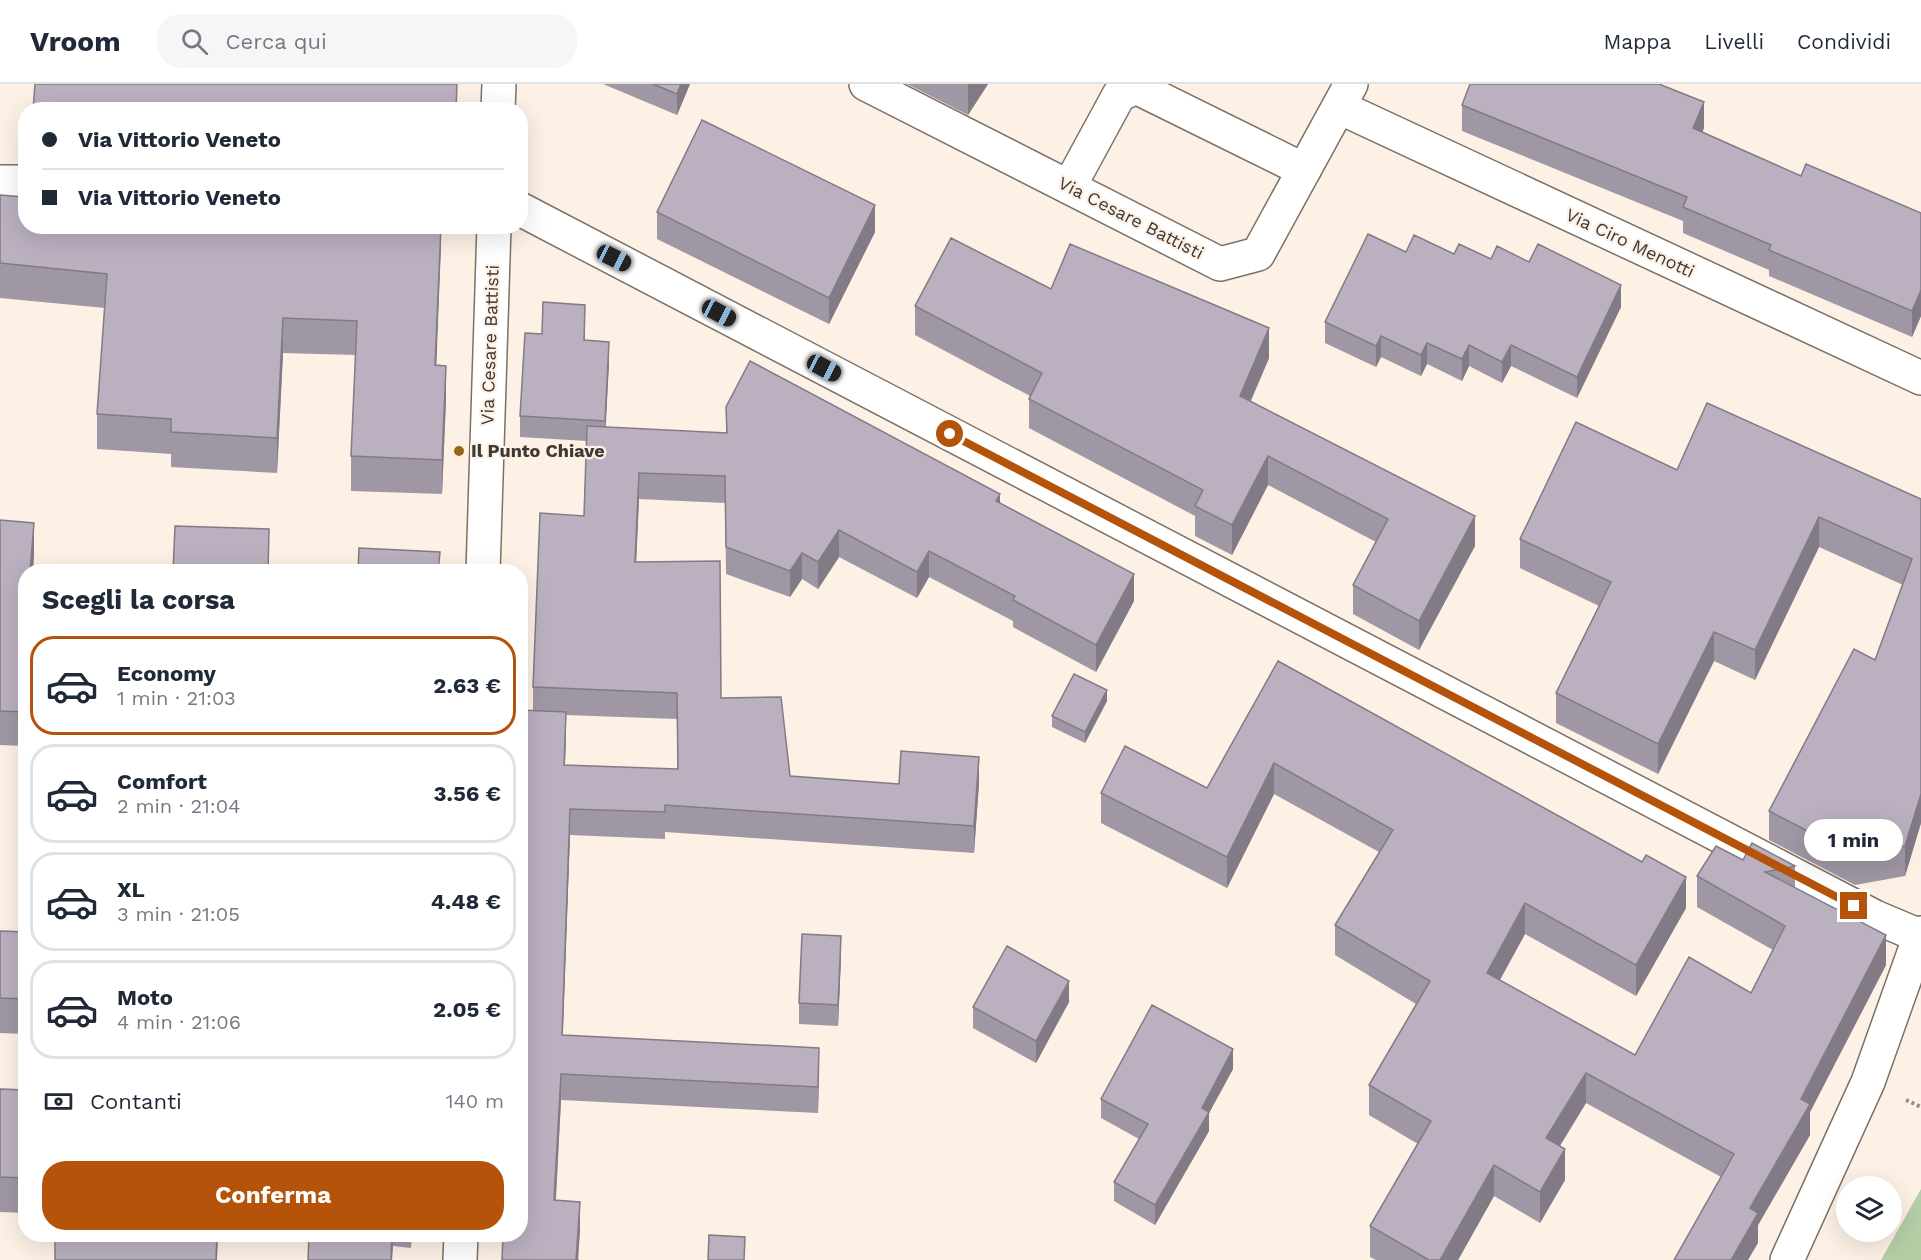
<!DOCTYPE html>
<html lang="it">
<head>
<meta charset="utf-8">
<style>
  body { margin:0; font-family:"Work Sans",sans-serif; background:#f6f6f7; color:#1f2937; height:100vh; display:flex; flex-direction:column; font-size:22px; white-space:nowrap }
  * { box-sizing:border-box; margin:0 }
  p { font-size:20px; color:#747a83 }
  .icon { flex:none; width:33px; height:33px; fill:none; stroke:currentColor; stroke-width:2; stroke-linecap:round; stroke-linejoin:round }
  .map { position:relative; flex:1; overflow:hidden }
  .sheet { position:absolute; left:18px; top:480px; width:510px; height:678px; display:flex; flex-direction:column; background:#fff; border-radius:24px; box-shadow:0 6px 24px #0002 }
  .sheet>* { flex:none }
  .banner { position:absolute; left:18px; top:18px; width:510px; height:132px; border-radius:24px; box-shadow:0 6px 24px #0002; display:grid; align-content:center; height:132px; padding:0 24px; background:#fff }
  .fabs { position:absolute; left:1836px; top:1092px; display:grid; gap:12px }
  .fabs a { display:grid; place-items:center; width:66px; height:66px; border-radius:50%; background:#fff; box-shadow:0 6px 24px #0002; font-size:30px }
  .end { position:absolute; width:27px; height:27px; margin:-14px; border:8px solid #b45309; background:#fff; box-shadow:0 0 0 3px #fff }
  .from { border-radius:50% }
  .bubble { position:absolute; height:42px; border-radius:21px; background:#fff; box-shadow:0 6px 24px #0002; font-size:20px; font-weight:700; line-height:42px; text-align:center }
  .car { position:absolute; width:18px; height:36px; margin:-18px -9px; border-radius:8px; box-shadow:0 0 4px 2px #0007; background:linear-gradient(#222 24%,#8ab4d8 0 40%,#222 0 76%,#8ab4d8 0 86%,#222 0) }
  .banner b { display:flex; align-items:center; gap:21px; height:57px; font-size:22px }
  .banner b+b { border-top:2px solid #e0e1e3 }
  .banner i { width:15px; height:15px; background:#1f2937 }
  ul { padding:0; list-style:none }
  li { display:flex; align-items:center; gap:18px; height:99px; margin:0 12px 9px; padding:0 12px; border:3px solid #e0e1e3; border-radius:24px }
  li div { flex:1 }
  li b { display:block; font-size:22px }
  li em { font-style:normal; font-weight:700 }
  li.active { border-color:#b45309 }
  li>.icon { width:54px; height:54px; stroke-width:1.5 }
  h2 { padding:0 24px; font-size:27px; line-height:72px }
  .pay { display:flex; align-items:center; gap:15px; height:66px; padding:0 24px; font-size:22px }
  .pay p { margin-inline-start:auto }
  .action { display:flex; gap:12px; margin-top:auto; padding:12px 24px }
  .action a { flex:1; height:69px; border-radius:24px; background:#b45309; color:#fff; font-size:24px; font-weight:700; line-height:69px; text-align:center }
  header { display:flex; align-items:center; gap:36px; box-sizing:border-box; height:84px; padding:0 30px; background:#fff; border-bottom:2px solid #e0e1e3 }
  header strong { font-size:28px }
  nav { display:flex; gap:33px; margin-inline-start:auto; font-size:21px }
  .search { width:420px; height:54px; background:#f6f6f7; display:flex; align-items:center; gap:15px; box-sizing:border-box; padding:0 21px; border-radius:24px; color:#747a83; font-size:22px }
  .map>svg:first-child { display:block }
  .green { fill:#b4cea6 }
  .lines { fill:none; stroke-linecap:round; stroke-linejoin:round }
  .minor-casing { stroke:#7d7064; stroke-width:36 }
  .path { stroke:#968d85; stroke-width:4; stroke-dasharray:3 3; stroke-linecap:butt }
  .minor { stroke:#fff; stroke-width:33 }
  .wall { fill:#a097a5; fill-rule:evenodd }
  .shaded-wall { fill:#827b86 }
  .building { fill:#bab0c0; stroke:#827b86; stroke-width:1.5 }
  .route { stroke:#b45309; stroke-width:8 }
  .poi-dot { fill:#966616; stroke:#fdf0e5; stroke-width:2 }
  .labels { text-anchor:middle; stroke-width:4.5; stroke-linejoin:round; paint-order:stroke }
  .street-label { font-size:18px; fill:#3f3934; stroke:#fdf0e5 }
  .poi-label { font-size:18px; font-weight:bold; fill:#3f3934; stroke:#fdf0e5; text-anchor:start }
</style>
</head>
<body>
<header>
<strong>Vroom</strong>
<div class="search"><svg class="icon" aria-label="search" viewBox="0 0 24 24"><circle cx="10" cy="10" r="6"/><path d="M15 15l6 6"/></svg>Cerca qui</div>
<nav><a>Mappa</a><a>Livelli</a><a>Condividi</a></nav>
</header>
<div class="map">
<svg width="1921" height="1176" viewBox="0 0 1921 1176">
  <rect width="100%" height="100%" fill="#fdf0e5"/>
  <polygon class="green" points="1921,1105 1921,1176 1881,1176"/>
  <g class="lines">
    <g class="minor-casing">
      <g id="minor">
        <polyline points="866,0 1220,180 1258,170 1351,0"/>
        <polyline points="1339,23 1921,294"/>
        <polyline points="498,26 499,0"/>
        <polyline points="0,98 26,98"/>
        <polyline points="1069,103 1119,11 1136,3 1304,86"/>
        <polyline points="520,125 1875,833 1920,852"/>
        <polyline points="483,488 494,142"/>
        <polyline points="460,1176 461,1150"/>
        <polyline points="1787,1176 1868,998 1921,849"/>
      </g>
    </g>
    <polyline class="path" points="1906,1016 1921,1023"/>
    <use href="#minor" class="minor"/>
  </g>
  <g class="wall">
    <polygon points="603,0 690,0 677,31"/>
    <polygon points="907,0 988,0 968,31"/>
    <polygon points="1462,21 1704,44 1702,48 1801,92 1921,129 1921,232 1912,253 1769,192 1769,186 1683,149 1683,137 1462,47"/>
    <polygon points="0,111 441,142 436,282 446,316 442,410 351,407 351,372 356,271 283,269 277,389 171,383 171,370 97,365 97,330 105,224 0,214"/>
    <polygon points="657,128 875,148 829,240 657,155"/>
    <polygon points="1406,168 1454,170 1491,175 1621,223 1577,314 1511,282 1502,299 1469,282 1462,297 1427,280 1421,292 1381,273 1376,283 1325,259 1325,238"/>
    <polygon points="1051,205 1269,274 1251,317 1475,462 1419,566 1353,530 1353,501 1376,458 1268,401 1232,471 1195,452 1195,432 1029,344 1029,315 1030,312 915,251 915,222"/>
    <path d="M585,242V256L609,279L605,343L726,349V323L1000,419L1134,517L1096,588L1013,543V537L929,493L917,514L839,473L818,505L802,495L790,513L726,490L725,419L639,415L636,478L721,614L790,692L899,700L979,699L974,769L665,748V755L570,751L562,951L819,990L818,1029L561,1016L556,1116L580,1145L578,1176L503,1150L533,627V603L584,432L587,357L520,353V332L542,250ZM566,631L677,635V685L565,681Z"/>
    <polygon points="1677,386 1921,415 1921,739 1905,792 1855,801 1769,756 1769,727 1875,576 1903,501 1819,463 1755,596 1714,577 1658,690 1556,639 1556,609 1599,522 1520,484 1520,455"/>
    <polygon points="0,436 34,473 26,488 26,662 0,661"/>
    <polygon points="1278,577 1686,824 1636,912 1525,850 1500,896 1635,971 1751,909 1773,866 1697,823 1697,792 1743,776 1795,782 1795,804 1886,881 1810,1028 1810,1051 1758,1141 1758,1159 1721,1093 1586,1019 1560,1062 1565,1096 1540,1139 1494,1112 1458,1176 1376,1176 1370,1173 1370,1142 1418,1060 1369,1031 1369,1001 1416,920 1335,871 1335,841 1379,768 1274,710 1227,804 1101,739 1101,709 1207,704"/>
    <polygon points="1107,617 1085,659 1052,643 1052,632"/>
    <polygon points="0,847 26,848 26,950 0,949"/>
    <polygon points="841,873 838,942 799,940 799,919"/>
    <polygon points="1069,918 1036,979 973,944 973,923"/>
    <polygon points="1233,985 1209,1029 1209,1047 1155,1141 1114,1117 1114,1098 1139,1055 1101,1034 1101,1015"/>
    <polygon points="0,1005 26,1006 26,1129 0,1128"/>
    <polygon points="309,1150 412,1150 411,1164 393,1162 392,1176 308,1176"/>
  </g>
  <g class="shaded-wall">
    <polygon points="681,0 690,0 677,31 677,10"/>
    <polygon points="968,0 988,0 968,31"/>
    <polygon points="1704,18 1704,44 1693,69 1693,44"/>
    <polygon points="875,121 875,148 829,240 829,214"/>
    <polygon points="441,142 441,162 435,316 435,281"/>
    <polygon points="1621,201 1621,223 1577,314 1577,293"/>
    <polygon points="1921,206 1921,232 1912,253 1912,227"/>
    <polygon points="585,221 585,242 584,277 584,256"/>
    <polygon points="283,234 283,269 277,389 277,354"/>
    <polygon points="1269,244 1269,274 1240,341 1240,312"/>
    <polygon points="1381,252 1381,273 1376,283 1376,262"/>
    <polygon points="609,258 609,279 605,358 605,337"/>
    <polygon points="1427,259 1427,280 1421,292 1421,271"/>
    <polygon points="1469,261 1469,282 1462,297 1462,275"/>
    <polygon points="1511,261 1511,282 1502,299 1502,278"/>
    <polygon points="446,282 446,316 442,410 442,376"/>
    <polygon points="1268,372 1268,401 1232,471 1232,441"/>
    <polygon points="639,389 639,415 635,504 635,478"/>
    <polygon points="1000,410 1000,437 996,417"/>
    <polygon points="1475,432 1475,462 1419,566 1419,537"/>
    <polygon points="1819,433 1819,463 1755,596 1755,566"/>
    <polygon points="34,439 34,473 33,488 30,488"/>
    <polygon points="269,445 269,488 268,488"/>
    <polygon points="839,446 839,473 818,505 818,478"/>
    <polygon points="929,467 929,493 917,514 917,488"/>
    <polygon points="802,469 802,495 790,513 790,487"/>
    <polygon points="1134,490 1134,517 1096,588 1096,561"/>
    <polygon points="1714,548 1714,577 1658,690 1658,660"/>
    <polygon points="1107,606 1107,617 1085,659 1085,648"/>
    <polygon points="566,628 566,654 564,707 564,681"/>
    <polygon points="979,673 979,699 974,769 974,742"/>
    <polygon points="1274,679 1274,710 1227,804 1227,773"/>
    <polygon points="1921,710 1921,739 1905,792 1905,762"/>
    <polygon points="570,725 570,751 562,977 562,951"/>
    <polygon points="1686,793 1686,824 1636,912 1636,881"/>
    <polygon points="1525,819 1525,850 1487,919 1487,889"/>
    <polygon points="1886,851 1886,881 1810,1028 1810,1051 1758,1141 1758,1159 1748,1176 1731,1176 1750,1124 1801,1015"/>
    <polygon points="841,852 841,873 838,942 838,921"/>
    <polygon points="1069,897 1069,918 1036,979 1036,957"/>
    <polygon points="819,964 819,990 818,1029 818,1003"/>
    <polygon points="1233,965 1233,985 1209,1029 1209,1047 1155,1141 1155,1121 1202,1024"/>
    <polygon points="1586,989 1586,1019 1546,1084 1546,1054"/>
    <polygon points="561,990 561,1016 554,1143 554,1116"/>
    <polygon points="1565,1065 1565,1096 1540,1139 1540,1108"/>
    <polygon points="1494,1081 1494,1112 1458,1176 1440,1176"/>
    <polygon points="580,1118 580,1145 578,1176 576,1176"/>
    <polygon points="217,1150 218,1150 217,1176 216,1176"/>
    <polygon points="392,1150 393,1150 392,1176 391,1176"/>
  </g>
  <g class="building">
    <polygon points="35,0 457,0 456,26 33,26"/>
    <polygon points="653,0 681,0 677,10"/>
    <polygon points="1470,0 1659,0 1704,18 1693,44 1801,92 1806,80 1921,129 1921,206 1912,227 1769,166 1771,161 1683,123 1687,113 1462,21"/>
    <polygon points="702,36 875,121 829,214 657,128"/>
    <polygon points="26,103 26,142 441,142 435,281 446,282 442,376 351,372 357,237 283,234 277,354 171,348 171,335 97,330 107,190 0,179 0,111 25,113"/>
    <polygon points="1368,150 1406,168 1414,151 1454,170 1459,160 1491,175 1497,162 1529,178 1538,160 1621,201 1577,293 1511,261 1502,278 1469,261 1462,275 1427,259 1421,271 1381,252 1376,262 1325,238"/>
    <polygon points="951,154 1051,205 1070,160 1269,244 1240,312 1475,432 1419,537 1353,501 1388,435 1268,372 1232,441 1195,422 1203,406 1029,315 1042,289 915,222"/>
    <polygon points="543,218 585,221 584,256 609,258 605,337 520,332 525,249 542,250"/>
    <polygon points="750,277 1000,410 996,417 1134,490 1096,561 1013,516 1015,512 929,467 917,488 839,446 818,478 802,469 790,487 726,463 725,392 639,389 635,478 720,477 721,614 781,613 790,692 899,700 901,667 979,673 974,742 665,721 665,728 570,725 562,951 819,964 818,1003 561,990 554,1116 580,1118 576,1176 579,1176 502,1176 503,1150 520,1150 520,626 566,628 564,681 678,685 677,609 533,603 540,429 584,432 587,342 727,349 726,323"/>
    <polygon points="1707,319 1921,415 1921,710 1905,762 1855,772 1769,727 1854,565 1875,576 1912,475 1819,433 1755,566 1714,548 1658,660 1556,609 1611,498 1520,455 1576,338 1677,386"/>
    <polygon points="0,436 34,439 30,488 26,488 26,628 0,627"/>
    <polygon points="175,442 269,445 268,488 173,488"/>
    <polygon points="359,464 440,468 438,488 358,488"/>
    <polygon points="1278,577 1642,778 1646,771 1686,793 1636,881 1525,819 1487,889 1635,971 1689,873 1751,909 1785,842 1697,792 1716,762 1743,776 1752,759 1795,782 1765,788 1886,851 1801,1015 1810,1020 1750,1124 1758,1129 1731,1176 1674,1176 1734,1070 1586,989 1546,1054 1565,1065 1540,1108 1494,1081 1440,1176 1429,1176 1370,1142 1431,1037 1369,1001 1430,897 1335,841 1393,746 1274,679 1227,773 1101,709 1125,662 1207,704"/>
    <polygon points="1074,590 1107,606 1085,648 1052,632"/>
    <polygon points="0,847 26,848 26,915 0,914"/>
    <polygon points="802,850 841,852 838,921 799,919"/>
    <polygon points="1007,862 1069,897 1036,957 973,923"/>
    <polygon points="1152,921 1233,965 1202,1024 1209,1028 1155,1121 1114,1098 1148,1040 1101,1015"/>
    <polygon points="0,1005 26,1006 26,1094 0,1093"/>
    <polygon points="55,1150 217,1150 216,1176 55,1176"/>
    <polygon points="309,1150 392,1150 391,1176 308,1176"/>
    <polygon points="709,1151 745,1153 744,1176 708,1176"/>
  </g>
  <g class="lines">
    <polyline class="route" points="950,350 1854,822"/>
  </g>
  <circle class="poi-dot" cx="459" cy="367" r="6"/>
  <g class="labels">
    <g class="street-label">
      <text transform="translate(1131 134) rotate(27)" y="6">Via Cesare Battisti</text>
      <text transform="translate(1630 159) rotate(25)" y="6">Via Ciro Menotti</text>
      <text transform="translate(490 261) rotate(-88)" y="6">Via Cesare Battisti</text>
    </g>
    <g class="poi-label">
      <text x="471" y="373">Il Punto Chiave</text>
    </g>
  </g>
</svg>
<div class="fabs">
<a><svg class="icon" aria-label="layers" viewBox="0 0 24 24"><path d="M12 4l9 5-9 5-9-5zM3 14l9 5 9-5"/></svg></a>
</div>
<i class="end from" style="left:950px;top:350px"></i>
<i class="end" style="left:1854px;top:822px"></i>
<div class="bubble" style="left:1804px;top:735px;width:99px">1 min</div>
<i class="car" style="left:614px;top:174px;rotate:117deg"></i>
<i class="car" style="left:719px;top:229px;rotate:118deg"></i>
<i class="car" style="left:824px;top:284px;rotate:118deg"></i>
<div class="banner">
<b><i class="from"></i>Via Vittorio Veneto</b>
<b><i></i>Via Vittorio Veneto</b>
</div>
<section class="sheet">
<h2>Scegli la corsa</h2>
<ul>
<li class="active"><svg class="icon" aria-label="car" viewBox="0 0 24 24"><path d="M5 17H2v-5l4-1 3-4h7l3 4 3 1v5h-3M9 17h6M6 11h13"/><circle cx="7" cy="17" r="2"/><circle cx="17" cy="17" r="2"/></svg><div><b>Economy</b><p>1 min · 21:03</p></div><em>2.63 €</em></li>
<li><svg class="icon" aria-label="car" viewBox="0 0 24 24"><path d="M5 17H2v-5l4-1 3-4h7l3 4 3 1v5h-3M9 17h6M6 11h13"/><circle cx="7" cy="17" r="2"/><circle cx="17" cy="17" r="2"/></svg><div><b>Comfort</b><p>2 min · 21:04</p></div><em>3.56 €</em></li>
<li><svg class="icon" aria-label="car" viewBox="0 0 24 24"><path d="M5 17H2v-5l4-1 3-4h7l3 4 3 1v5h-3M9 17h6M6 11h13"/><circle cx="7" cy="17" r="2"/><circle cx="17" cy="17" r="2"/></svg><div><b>XL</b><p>3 min · 21:05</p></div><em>4.48 €</em></li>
<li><svg class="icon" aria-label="car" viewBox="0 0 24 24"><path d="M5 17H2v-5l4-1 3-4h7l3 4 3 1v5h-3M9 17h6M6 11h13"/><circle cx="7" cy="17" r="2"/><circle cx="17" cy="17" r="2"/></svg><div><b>Moto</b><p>4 min · 21:06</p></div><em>2.05 €</em></li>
</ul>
<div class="pay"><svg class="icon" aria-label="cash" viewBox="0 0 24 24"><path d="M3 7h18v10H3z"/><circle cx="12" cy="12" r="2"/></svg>Contanti<p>140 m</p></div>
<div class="action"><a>Conferma</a></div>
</section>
</div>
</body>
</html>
